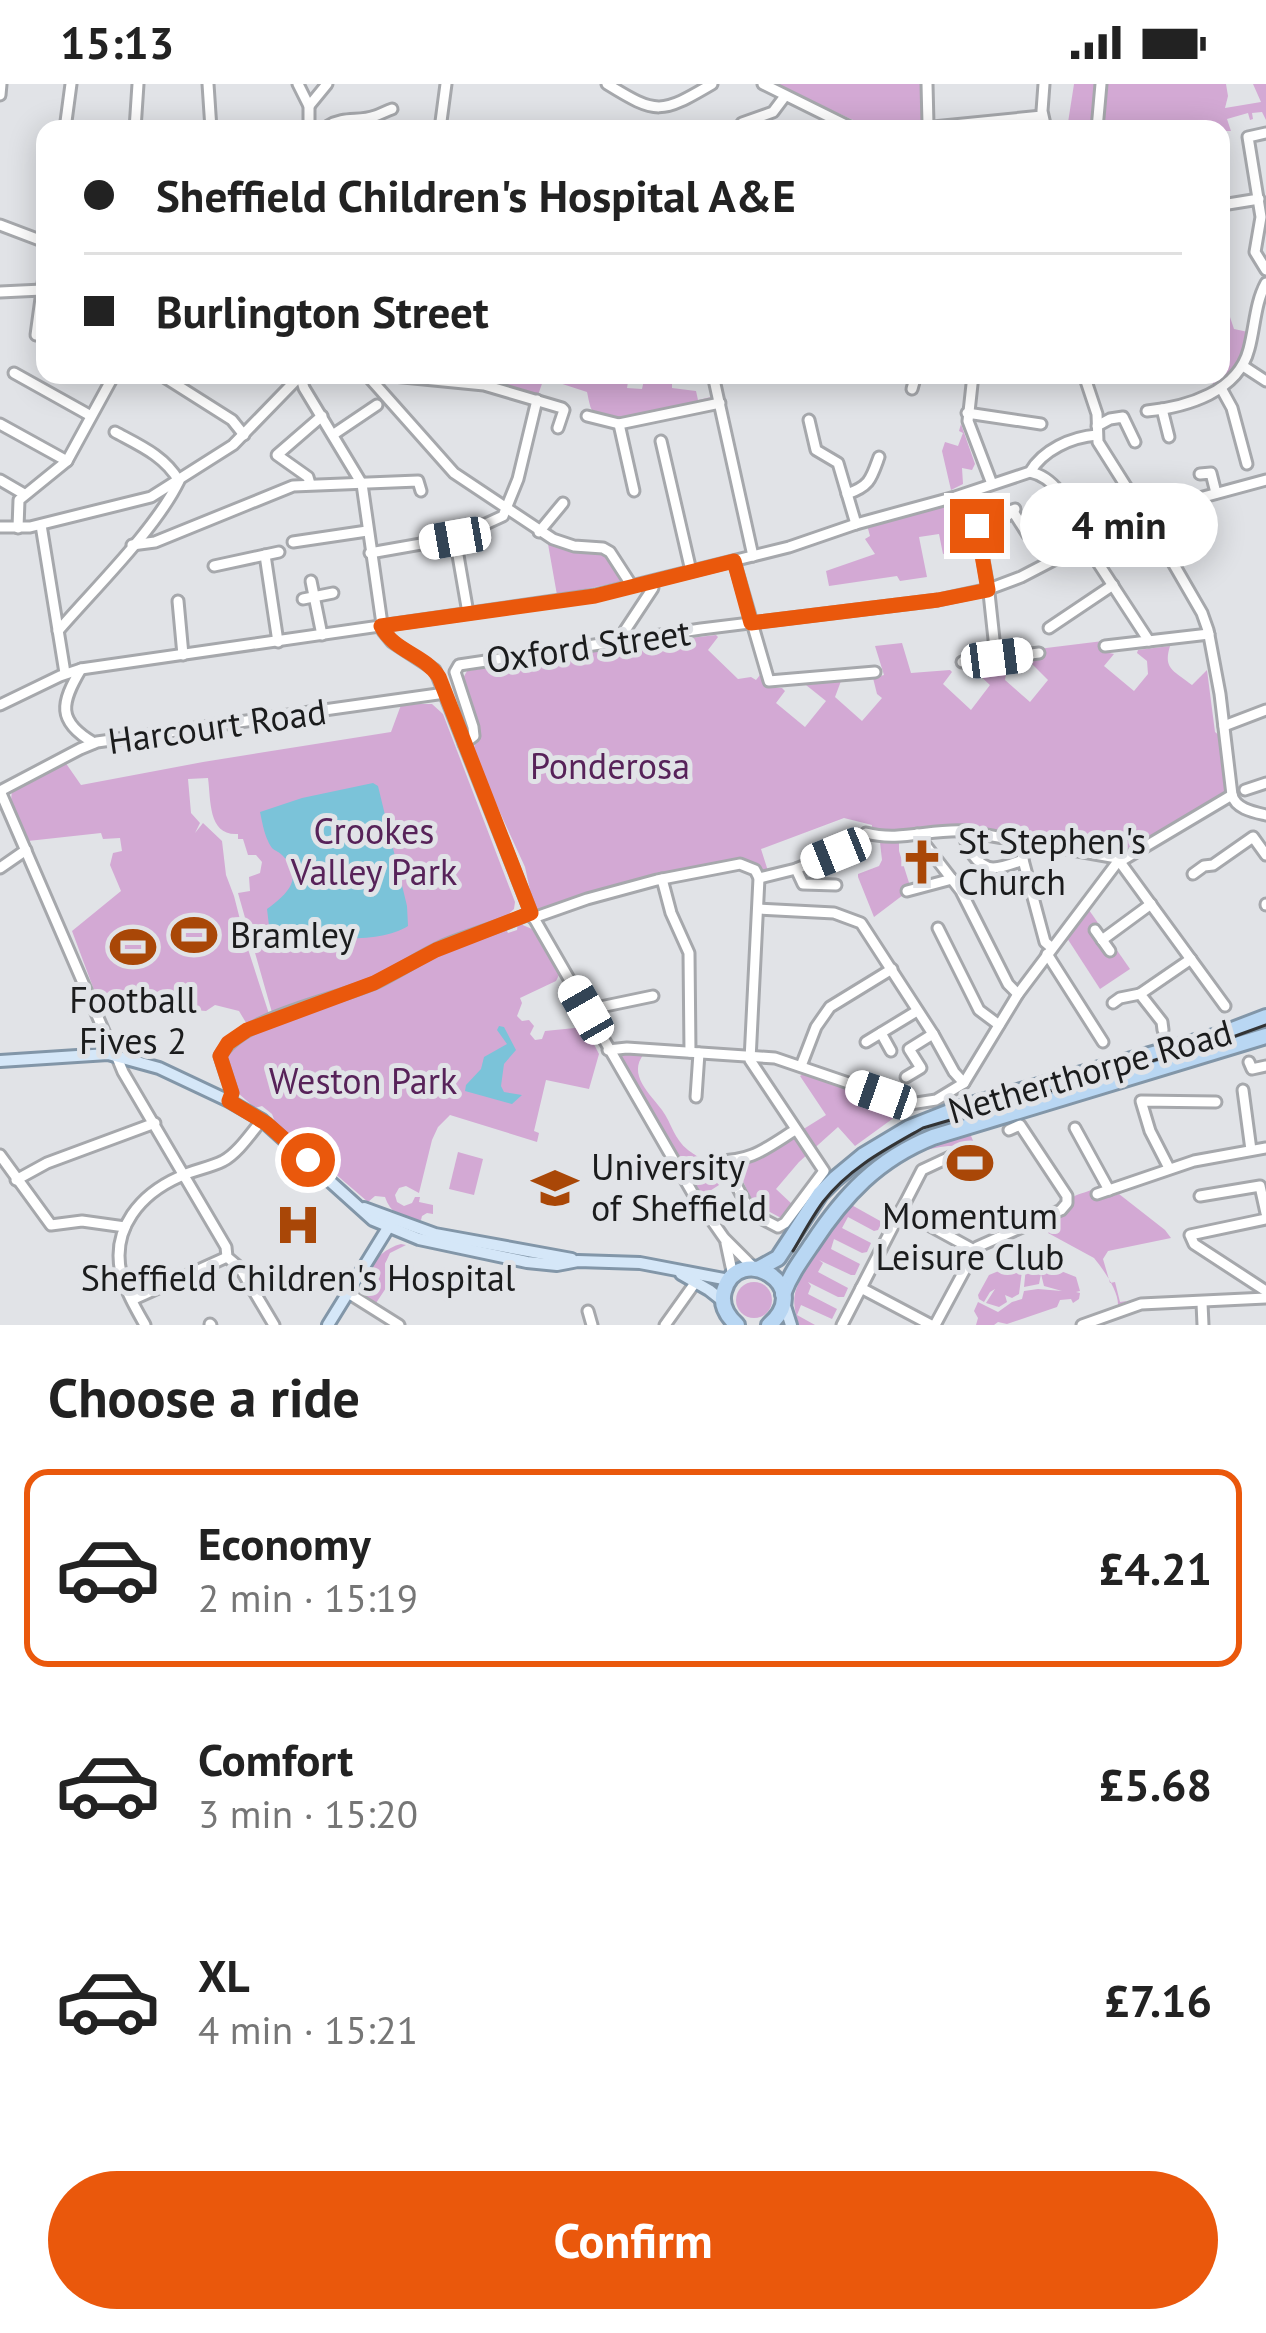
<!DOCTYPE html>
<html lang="en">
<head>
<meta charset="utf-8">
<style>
  body { margin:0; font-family:"PT Sans",sans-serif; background:#f2f2f2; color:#222; height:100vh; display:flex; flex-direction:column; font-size:45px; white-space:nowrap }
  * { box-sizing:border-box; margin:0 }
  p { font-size:39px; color:#767676 }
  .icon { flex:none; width:66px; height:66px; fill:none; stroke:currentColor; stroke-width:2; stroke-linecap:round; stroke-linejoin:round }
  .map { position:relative; height:1241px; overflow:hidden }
  .panel { display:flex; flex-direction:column; background:#fff; flex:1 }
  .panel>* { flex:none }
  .top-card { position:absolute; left:36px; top:36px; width:1194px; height:264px; border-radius:24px; box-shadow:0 6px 30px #0003; display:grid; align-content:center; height:264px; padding:0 48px; background:#fff }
  .end { position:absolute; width:54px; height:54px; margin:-27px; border:15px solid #ea580c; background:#fff; box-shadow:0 0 0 6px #fff }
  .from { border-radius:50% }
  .bubble { position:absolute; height:84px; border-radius:42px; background:#fff; box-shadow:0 6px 30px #0003; font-size:39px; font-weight:600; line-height:84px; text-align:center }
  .car { position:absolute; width:36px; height:72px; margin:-36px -18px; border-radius:15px; box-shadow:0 0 9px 3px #0007; background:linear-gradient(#fff 24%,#345 0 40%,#fff 0 76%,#345 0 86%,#fff 0) }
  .top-card b { display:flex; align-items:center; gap:42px; height:114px; font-size:45px }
  .top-card b+b { border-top:3px solid #e0e0e0 }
  .top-card i { width:30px; height:30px; background:#222 }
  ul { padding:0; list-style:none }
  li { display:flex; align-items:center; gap:36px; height:198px; margin:0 24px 18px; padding:0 24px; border:6px solid transparent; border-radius:24px }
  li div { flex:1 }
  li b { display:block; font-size:45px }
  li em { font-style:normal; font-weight:600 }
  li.active { border-color:#ea580c }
  li>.icon { width:108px; height:108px; stroke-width:1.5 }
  h2 { padding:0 48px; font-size:54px; line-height:144px }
  .action { display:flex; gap:24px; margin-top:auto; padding:24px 48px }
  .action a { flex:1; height:138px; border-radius:72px; background:#ea580c; color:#fff; font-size:48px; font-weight:600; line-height:138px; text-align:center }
  .status { display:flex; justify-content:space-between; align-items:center; height:84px; padding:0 60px; background:#fff; direction:ltr }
  .status svg { height:33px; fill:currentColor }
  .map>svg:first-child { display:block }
  .green { fill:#d3a9d4 }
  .water { fill:#7bc3d9 }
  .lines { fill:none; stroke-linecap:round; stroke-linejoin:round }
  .minor-casing { stroke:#a6a8ac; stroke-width:15 }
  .major-casing { stroke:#8296a8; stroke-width:16 }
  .highway-casing { stroke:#8296a8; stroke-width:20 }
  .minor { stroke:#fff; stroke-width:9 }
  .major { stroke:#d5e7f8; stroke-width:10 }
  .highway { stroke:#b9d7f3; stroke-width:14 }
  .tram { stroke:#333435; stroke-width:3 }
  .route { stroke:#ea580c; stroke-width:15 }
  .labels { text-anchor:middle; stroke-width:10; stroke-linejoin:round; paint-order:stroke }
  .street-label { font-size:36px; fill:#1b1c1d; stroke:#e1e3e7 }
  .park-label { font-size:36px; fill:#572259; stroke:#e1e3e7 }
  .poi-label { font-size:36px; fill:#1b1c1d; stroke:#e1e3e7; text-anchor:start }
</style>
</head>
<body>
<div class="status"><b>15:13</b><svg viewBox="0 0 49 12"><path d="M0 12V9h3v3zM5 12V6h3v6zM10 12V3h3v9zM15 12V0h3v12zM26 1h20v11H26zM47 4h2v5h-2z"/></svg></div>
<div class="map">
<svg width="1266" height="1241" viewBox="0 0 1266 1241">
  <rect width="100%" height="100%" fill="#e1e3e7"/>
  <g class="green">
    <polygon points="775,0 923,0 925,38 866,42"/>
    <polygon points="1074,0 1095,0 1091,45 1067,45"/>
    <polygon points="1107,0 1226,0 1228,12 1225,24 1261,18 1253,0 1266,0 1266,36 1262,28 1252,29 1253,35 1250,36 1248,29 1227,35 1231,47 1223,47 1221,50 1221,45 1103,45"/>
    <polygon points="1227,219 1230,221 1228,227 1234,245 1248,248 1238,284 1214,302 1209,291 1221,291 1221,220"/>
    <path d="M457,291H622L629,292L627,304L642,305L644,296L657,299H672V304L696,307L698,316L711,313L703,319C679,324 607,348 592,326C590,324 588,312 587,308L544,294L538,311Z"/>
    <polygon points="961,340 975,380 972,386 962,384 963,400 951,406 942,367 945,358 958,362 963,349 959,347"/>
    <polygon points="966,413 973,436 951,439 954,456 972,453 974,464 943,470 939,450 919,453 927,493 900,497 897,492 829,502 826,487 875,470 865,455 870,452 867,441"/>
    <polygon points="548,460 572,467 604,471 624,497 557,511"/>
    <path d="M716,551L718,553L708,566L738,595L751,593L756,596L760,591L768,604H782L785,607L776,619L805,643L826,617L806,601L841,597L835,613L862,637L882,614L877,610L873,594L884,591L875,562L902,559L911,589L950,586L952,588L943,600L971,626L990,601L976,588V583L1008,579L1005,596L1030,618L1048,596L1032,580L1037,573L1038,565L1103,557L1105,568L1114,570L1104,582L1134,607L1148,590L1147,577L1137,569L1138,566L1170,562C1163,585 1173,586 1192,601L1207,586L1215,648L1225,656L1229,711L1124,773L964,747L950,741L894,750L872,746V741L844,734L761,765L768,787L740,780L657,792L535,829L525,783L475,674L474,663L480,649L462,596L467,587L614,563Z"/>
    <path d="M418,620H432L443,630L515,818L514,825L499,839L367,898L273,932L238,809L250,807L249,793L260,789L262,778L256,771H248L243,755H238V750C208,752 211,717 208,694L188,695L191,729L200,739L195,749L203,739L222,757L226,791L234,812L246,859L270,933L248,942L239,927L215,921L206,927L181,925V921L137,929L103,930L72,847L121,807L110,781L113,769L122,767L120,754L103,755L101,749L28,757L11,717L12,706L65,678L81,701L203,678L391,648L401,621Z"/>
    <polygon points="880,758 899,759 899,767 911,805 874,833 858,793 858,790 879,782 882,776"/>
    <polygon points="1089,826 1130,885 1100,905 1067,854"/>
    <path d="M518,839L532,845L559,891L556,897L520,914L522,919L517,932L522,937L529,936L534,942L530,950L535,956L542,955L545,947L585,943L599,970L589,1005L546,996L534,1047L539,1049L537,1058L450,1031L438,1043L432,1056L419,1109L406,1102L399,1104L395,1111L397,1118L404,1122L412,1119L415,1113H420L419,1118L433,1121V1130L427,1129L422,1132L421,1136C404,1137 390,1129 385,1113L375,1112L368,1118L275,1038L272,1030L262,1022L255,1024L238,1009L225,974L227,967L244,950L439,866L505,843L508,849L517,846Z"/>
    <path d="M621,969L644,970C627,990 650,1010 662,1026C672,1040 674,1055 688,1066C689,1067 703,1076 704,1077C710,1083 714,1094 719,1101L702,1112L619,972Z"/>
    <polygon points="803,990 906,1025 855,1062 838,1043 799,1078 776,1105 793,1121 781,1134 753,1119 737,1084 742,1077 757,1074 826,1031 800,992"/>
    <path d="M969,1047L976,1064C930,1053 875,1083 848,1119L882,1138L878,1146L874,1147L848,1133L842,1144L871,1159L867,1168L862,1169L834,1155L831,1165L860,1180L855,1191H851L819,1176L823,1179L818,1188L848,1204L844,1213H838L808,1198L811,1202L808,1210L837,1225L832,1235L801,1221L797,1231L815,1241H799C787,1205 800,1202 813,1171C840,1105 900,1065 969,1047Z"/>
    <polygon points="458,1068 483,1075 474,1111 449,1105"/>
    <path d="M1094,1105L1100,1116L1119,1110L1165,1146L1171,1154L1108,1167L1103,1175L1110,1199L1115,1198L1120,1218L1127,1217L1118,1222C1119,1207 1103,1185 1094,1174L1037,1143L1064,1131C1071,1108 1074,1113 1094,1105Z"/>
    <path d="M401,1160L406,1161L390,1169L385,1180L390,1198L376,1219L361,1209C360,1189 380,1165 401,1160Z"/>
    <polygon points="1036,1177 1076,1193 1080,1207 1076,1208 1080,1209 1079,1215 1073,1219 1071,1215 1060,1216 1057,1223 1007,1240 998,1238 994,1241 976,1241 978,1234 974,1227 978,1218 998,1228 1012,1218 1022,1215 1024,1207 1038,1205 1062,1207 1044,1202 1041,1190 1039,1200 1024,1203 1026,1183 1023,1181"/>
    <polygon points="1006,1184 1009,1190 1022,1187 1019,1210 1012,1214 1005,1211 1007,1218 999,1223 986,1219 995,1205 990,1208 984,1218 979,1215 978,1211 989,1191"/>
    <circle cx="754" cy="1216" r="18"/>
  </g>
  <g class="water">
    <path d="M373,699L378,702L407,822L408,842C378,862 306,853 270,850L267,825C288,810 305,793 282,771C274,764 273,768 268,757C264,749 262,737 260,728L302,714Z"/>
    <polygon points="499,942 504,943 516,966 504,980 501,1002 504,1008 522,1011 512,1020 465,1007 466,1001 481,985 484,973 507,960 497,946"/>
  </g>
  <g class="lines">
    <g class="minor-casing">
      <g id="minor">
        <polyline points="208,0 211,45"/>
        <polyline points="298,0 309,22 309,45"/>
        <path d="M607,0C657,31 661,30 712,0"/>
        <polyline points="763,0 854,45"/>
        <polyline points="927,0 928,40 931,45"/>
        <polyline points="1044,0 1042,27 1046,45"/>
        <polyline points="0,11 1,0"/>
        <polyline points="309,22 327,0"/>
        <polyline points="742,39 773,28 785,12"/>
        <path d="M328,42C344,32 359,38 375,32C381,30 386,27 392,25"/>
        <polyline points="65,45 71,0"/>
        <polyline points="135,45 138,0"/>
        <polyline points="440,45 446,0"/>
        <polyline points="913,45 1042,32"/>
        <polyline points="1097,45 1101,0"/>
        <polyline points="1266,49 1248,53 1261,133 1255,168 1266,186"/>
        <polyline points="1222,121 1259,115"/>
        <polyline points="0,141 45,158"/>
        <polyline points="0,208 42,206"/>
        <polyline points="36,251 45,185"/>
        <polyline points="1243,282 1266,297"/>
        <polyline points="14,289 91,332"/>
        <polyline points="161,291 232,336 244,351"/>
        <polyline points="300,291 304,304 362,400 383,547 392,558 435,586 531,829 692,1108 724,1154 755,1185"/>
        <polyline points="367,291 454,389 553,455 574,462 603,464 610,468 632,502"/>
        <polyline points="383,291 484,301 562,324 564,326 558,344"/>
        <polyline points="713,291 753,472"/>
        <polyline points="973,291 968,337 992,400"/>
        <polyline points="1084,291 1097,330 1098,358 1158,453 1202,529 1208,546 1220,610 1232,711"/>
        <polyline points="1221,304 1232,324 1247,380"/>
        <polyline points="912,305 916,291"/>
        <polyline points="1162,325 1169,353"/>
        <path d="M1147,327C1187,323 1238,308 1249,265C1255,243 1255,219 1266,199"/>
        <polyline points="967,329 1041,340"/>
        <polyline points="587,332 619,340 720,319"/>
        <polyline points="809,336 816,366 838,379 856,440"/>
        <polyline points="0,340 67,377"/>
        <polyline points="619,340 634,407"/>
        <polyline points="1097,342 1110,335 1123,333 1135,358"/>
        <polyline points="334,350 377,321"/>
        <polyline points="661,357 691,487"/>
        <path d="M1030,388C1060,394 1073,431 1088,457"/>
        <polyline points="1200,390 1211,389 1216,409"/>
        <polyline points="0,396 24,410"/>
        <polyline points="310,400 308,393 277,371 322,332"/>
        <path d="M847,410C870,402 871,395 879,373"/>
        <polyline points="1012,426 1028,451"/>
        <polyline points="41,441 65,589"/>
        <polyline points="977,442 989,509 996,574"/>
        <polyline points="0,443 30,443 151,413 233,361 300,292"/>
        <polyline points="18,444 19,416 67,377 114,291"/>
        <polyline points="539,448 563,419"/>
        <polyline points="980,452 989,448 1015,425"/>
        <polyline points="455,454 468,529"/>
        <polyline points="293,458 367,447"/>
        <polyline points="132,461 155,458 293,402 418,397 421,407"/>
        <polyline points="1089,465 1149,557"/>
        <polyline points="370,469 455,454 503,432 518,395 537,316"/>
        <polyline points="265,471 278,558"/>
        <polyline points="734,477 769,597 875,588"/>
        <polyline points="214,482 279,468"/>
        <polyline points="311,497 322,551"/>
        <polyline points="303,515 333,509"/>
        <polyline points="178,517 183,571"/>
        <polyline points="1049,544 1113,501"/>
        <path d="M58,547C95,504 155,446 179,397C165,372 139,361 115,348"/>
        <polyline points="618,557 653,504"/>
        <polyline points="1105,562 1209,550"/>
        <polyline points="962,578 1039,569"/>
        <path d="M81,585C61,619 56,637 94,659"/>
        <path d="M0,621L60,592L81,585L595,511L789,463L856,440L955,413L1030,388C1043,366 1071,353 1097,351"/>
        <polyline points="1224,642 1266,626"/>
        <polyline points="464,660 474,652 473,643 455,588 459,581 701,545 938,516 989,505 1021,493 1144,429 1266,396"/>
        <polyline points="1245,706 1266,699"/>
        <polyline points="0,707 80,665 97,658 445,609"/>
        <polyline points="0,707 106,952 108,970"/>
        <path d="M1232,711C1236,725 1253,728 1266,731"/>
        <path d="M964,747C964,761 977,783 993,784C1002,784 1015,779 1023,776"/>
        <polyline points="917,750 961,807 1008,900 1018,910"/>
        <polyline points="1021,758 1023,776 1045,858 1052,864"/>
        <path d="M861,762L866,749C899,758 930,745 964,747L1117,774L1225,922"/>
        <polyline points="0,784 26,766"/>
        <polyline points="796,785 803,800 836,801"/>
        <polyline points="1193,790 1204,782 1213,781 1253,753 1266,771"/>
        <polyline points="759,794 796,785 835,769"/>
        <polyline points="662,795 671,829 689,869 690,968"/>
        <polyline points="907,807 952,795"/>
        <polyline points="1266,821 1266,820"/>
        <polyline points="758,825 834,829 861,839 933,950 954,988 964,999"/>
        <polyline points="533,834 587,815 657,796 740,780 755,786 759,794 750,976 824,1087 785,1139 778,1143 751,1129 733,1095"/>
        <polyline points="938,844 979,926 999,941"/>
        <polyline points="1095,846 1110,867"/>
        <polyline points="1102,856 1151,820"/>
        <polyline points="1047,870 1103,958"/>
        <polyline points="1113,919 1120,914 1140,910"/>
        <polyline points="586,926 653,912"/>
        <polyline points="1163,946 1162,938 1140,910 1191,875"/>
        <polyline points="881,949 891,967"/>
        <polyline points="866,958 917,927"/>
        <polyline points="608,966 627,964 775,974 910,1020 936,1016 964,999 1018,910 1116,780 1232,711"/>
        <polyline points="116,971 123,988 226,1163 227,1173 240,1184 274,1241"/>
        <polyline points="1249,978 1252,985 1266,982"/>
        <polyline points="801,982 816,943 830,923 892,885"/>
        <polyline points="906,993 921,984 909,965 933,950"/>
        <polyline points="1243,1006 1251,1066"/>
        <polyline points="696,1013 699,969"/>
        <path d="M229,1017L232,1009L220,972C241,933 337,916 377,898C400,887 421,872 443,862C472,850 502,842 531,829"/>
        <polyline points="1075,1044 1109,1106"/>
        <polyline points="0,1071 51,1141 82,1137 125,1143"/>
        <path d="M714,1077C751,1078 765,1065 795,1046"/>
        <polyline points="1169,1084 1150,1047 1141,1017 1216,1018"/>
        <polyline points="16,1096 47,1079 155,1039"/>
        <polyline points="1097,1110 1194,1077 1266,1064"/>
        <polyline points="1200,1112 1260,1102 1266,1129"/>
        <polyline points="901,1126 974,1166"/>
        <polyline points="1266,1135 1190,1151 1194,1160 1266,1207"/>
        <polyline points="726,1159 733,1192"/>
        <polyline points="861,1204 931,1241"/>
        <polyline points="348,1209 399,1241"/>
        <polyline points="132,1216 227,1173"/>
        <polyline points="1202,1219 1203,1241"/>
        <polyline points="588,1227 592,1241"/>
        <polyline points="210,1240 211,1241"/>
        <path d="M145,1241C136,1225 126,1208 121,1189C111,1144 141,1110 179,1093C193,1086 209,1084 223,1077C238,1069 251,1049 262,1036"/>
        <polyline points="665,1241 695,1199"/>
        <polyline points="842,1241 922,1086 952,1072"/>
        <polyline points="935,1241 977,1163 1061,1126 1067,1119 1067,1112 1020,1041 1009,1046"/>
        <polyline points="1082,1241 1141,1220 1266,1214"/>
      </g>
    </g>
    <g class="major-casing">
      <g id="major">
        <polyline points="0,977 108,970 159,984 229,1017 262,1036 373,1136 419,1155 527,1178 557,1181 578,1177 640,1179 729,1196"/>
        <polyline points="364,1124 435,1150 572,1175"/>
        <polyline points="681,1190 709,1206 723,1217"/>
        <polyline points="784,1219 791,1241"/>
        <polyline points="328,1241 391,1139"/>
      </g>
    </g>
    <g class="highway-casing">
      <g id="highway">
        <polyline points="758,1185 778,1174 820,1110 835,1095 864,1071 909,1044 957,1025 1214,953 1266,933"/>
        <path d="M783,1210C790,1191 801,1176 812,1160C844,1111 878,1075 933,1053L1266,952"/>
        <path d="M737,1241C727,1232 720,1221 724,1207C738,1157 816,1201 769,1241"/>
      </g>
    </g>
    <use href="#minor" class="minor"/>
    <use href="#major" class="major"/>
    <use href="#highway" class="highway"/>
    <path class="tram" d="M793,1167C803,1150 812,1133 823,1118C849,1084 886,1065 923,1044L1230,954L1266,941"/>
  </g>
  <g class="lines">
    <path class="route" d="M308,1076L267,1040L229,1017L232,1009L220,972L228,959L247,946L374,899L436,866L531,829L439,593C424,570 394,568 381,542L595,512L734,477L751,539L938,516L988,506L977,442"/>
  </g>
  <defs>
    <g id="church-bare" transform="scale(3.6)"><path d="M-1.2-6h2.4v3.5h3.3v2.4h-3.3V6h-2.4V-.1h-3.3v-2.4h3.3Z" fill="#a94707" stroke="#e1e3e7" stroke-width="2.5" paint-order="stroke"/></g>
    <g id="stadium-bare" transform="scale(3.6)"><path d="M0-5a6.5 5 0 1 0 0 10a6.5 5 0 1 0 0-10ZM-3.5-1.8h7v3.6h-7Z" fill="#a94707" stroke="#e1e3e7" stroke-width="2.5" paint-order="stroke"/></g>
    <g id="university-bare" transform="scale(3.6)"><path d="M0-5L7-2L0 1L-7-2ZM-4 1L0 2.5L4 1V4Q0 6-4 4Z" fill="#a94707" stroke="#e1e3e7" stroke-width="2.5" paint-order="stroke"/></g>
    <g id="hospital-bare" transform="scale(3.6)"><path d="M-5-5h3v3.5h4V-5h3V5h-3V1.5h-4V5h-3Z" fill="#a94707" stroke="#e1e3e7" stroke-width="2.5" paint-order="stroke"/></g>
  </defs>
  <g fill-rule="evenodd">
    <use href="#church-bare" x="922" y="778"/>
    <use href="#stadium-bare" x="194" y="851"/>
    <use href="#stadium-bare" x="133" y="863"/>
    <use href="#stadium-bare" x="970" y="1079"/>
    <use href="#university-bare" x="555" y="1104"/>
    <use href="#hospital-bare" x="298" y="1141"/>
  </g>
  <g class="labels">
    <g class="street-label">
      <text transform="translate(588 562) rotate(-8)" y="13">Oxford Street</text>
      <text transform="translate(217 642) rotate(-8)" y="13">Harcourt Road</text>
      <text transform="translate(1090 987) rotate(-16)" y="13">Netherthorpe Road</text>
    </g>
    <g class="park-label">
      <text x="610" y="695">Ponderosa</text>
      <text x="374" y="760">Crookes<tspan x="374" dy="41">Valley Park</tspan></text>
      <text x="363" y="1010">Weston Park</text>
    </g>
    <g class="poi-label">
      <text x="958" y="770">St Stephen's<tspan x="958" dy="41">Church</tspan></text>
      <text x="230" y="864">Bramley</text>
      <text x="133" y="929" text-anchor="middle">Football<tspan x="133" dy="41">Fives 2</tspan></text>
      <text x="591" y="1096">University<tspan x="591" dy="41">of Sheffield</tspan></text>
      <text x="970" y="1145" text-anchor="middle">Momentum<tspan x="970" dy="41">Leisure Club</tspan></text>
      <text x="298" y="1207" text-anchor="middle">Sheffield Children's Hospital</text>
    </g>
  </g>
</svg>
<i class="end from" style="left:308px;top:1076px"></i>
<i class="end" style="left:977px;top:442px"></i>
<div class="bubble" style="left:1020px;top:399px;width:198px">4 min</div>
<i class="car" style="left:455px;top:454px;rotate:260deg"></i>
<i class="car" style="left:997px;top:574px;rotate:83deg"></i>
<i class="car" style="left:836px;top:769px;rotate:248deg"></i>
<i class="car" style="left:586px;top:926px;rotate:330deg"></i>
<i class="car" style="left:881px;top:1011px;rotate:289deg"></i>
<div class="top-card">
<b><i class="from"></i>Sheffield Children's Hospital A&amp;E</b>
<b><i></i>Burlington Street</b>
</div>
</div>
<section class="panel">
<h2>Choose a ride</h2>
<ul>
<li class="active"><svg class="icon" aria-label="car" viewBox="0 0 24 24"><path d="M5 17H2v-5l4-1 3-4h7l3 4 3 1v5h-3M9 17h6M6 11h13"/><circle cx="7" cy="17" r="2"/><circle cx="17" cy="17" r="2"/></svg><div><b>Economy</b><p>2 min · 15:19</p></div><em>£4.21</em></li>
<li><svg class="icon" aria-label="car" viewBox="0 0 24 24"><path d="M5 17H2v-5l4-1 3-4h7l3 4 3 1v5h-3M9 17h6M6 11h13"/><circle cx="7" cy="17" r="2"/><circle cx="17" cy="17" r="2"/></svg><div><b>Comfort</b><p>3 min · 15:20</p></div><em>£5.68</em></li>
<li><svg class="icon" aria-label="car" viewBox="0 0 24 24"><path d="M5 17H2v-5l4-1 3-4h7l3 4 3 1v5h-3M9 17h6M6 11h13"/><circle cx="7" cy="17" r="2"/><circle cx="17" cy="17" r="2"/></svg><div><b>XL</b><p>4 min · 15:21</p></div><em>£7.16</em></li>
</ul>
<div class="action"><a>Confirm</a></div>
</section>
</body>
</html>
